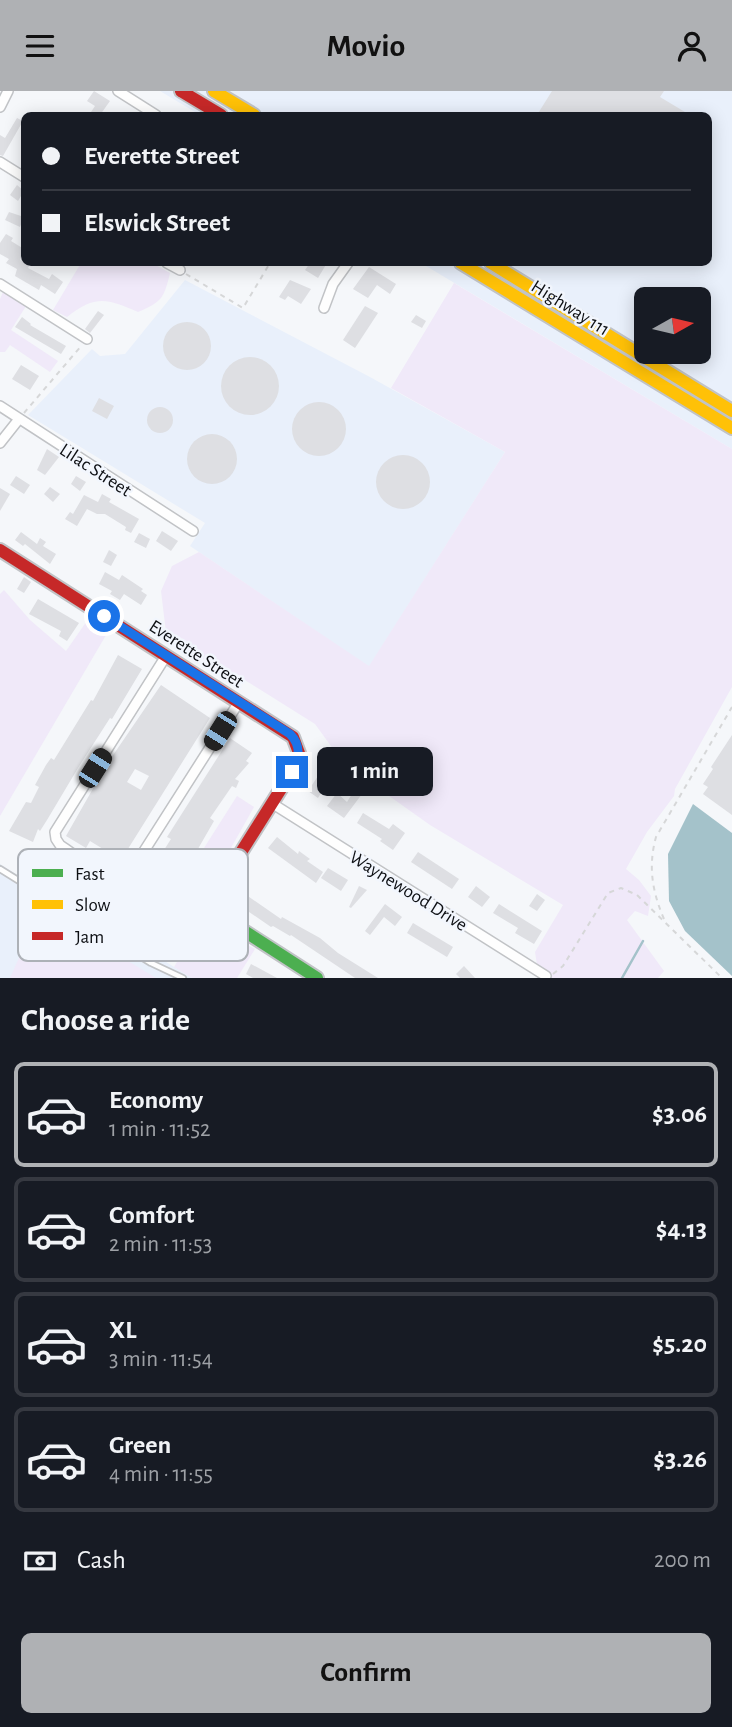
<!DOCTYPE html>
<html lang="en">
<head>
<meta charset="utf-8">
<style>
  body { margin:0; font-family:"Alegreya Sans",sans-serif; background:#242831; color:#f1f3f6; height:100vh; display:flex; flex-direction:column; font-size:26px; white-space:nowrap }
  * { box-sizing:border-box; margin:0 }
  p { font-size:23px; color:#9ea1a6 }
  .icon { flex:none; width:38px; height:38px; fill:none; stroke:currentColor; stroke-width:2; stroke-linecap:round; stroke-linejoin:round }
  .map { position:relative; height:887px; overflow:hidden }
  .panel { display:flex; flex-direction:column; background:#171b24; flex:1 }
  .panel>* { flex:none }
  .banner { position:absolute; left:21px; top:21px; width:691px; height:154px; border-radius:10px; box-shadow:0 4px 18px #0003; display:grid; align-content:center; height:154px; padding:0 21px; background:#171b24 }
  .needle { width:46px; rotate:82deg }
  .fabs { position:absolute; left:634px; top:196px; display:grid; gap:14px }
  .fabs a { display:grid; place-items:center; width:77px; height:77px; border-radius:10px; background:#171b24; box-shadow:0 4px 18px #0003; font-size:35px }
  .end { position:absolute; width:32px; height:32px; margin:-16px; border:9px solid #1a73e8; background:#fff; box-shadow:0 0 0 4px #fff }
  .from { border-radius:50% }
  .bubble { position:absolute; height:49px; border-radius:10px; background:#171b24; box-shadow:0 4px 18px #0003; font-size:23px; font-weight:600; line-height:49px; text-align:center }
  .car { position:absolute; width:21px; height:42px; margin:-21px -10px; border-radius:9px; box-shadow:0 0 5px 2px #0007; background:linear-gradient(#222 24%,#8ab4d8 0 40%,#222 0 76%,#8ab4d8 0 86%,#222 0) }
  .banner b { display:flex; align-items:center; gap:24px; height:66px; font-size:26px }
  .banner b+b { border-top:2px solid #363941 }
  .banner i { width:18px; height:18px; background:#f1f3f6 }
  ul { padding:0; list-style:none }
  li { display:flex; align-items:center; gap:21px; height:105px; margin:0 14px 10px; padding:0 7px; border:4px solid #363941; border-radius:10px }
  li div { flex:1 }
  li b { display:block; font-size:26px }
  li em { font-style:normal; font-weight:600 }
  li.on { border-color:#afb1b4 }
  li>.icon { width:63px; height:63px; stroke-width:1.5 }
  h2 { padding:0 21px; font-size:32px; line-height:84px }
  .pay { display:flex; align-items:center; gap:18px; height:77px; padding:0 21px; font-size:26px }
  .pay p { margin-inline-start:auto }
  .button { display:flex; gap:14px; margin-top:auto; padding:14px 21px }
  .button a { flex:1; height:80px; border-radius:10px; background:#afb1b4; color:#111; font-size:28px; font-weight:600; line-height:80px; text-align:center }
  header { display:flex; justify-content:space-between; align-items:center; height:91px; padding:0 21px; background:#afb1b4; color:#111; font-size:32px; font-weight:600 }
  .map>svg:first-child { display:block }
  .built { fill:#e9f0fb; fill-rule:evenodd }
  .green { fill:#f0e9f9 }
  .water { fill:#a4c2ca }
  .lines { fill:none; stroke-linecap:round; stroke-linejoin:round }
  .stream { stroke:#a4c2ca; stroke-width:2.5 }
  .building { fill:#dedfe3; fill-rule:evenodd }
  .lane-casing { stroke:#c1c3c6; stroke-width:8 }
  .street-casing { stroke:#c1c3c6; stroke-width:12 }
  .fast-casing { stroke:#c1c3c6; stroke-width:16 }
  .slow-casing { stroke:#c1c3c6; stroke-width:16 }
  .jam-casing { stroke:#c1c3c6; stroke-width:16 }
  .path { stroke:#d6d7d8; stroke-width:2; stroke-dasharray:5 5; stroke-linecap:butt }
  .lane { stroke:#fefefe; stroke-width:4.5 }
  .street { stroke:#fefefe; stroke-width:9 }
  .fast { stroke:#4caf50; stroke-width:12 }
  .slow { stroke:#ffc107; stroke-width:12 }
  .jam { stroke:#c62828; stroke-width:12 }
  .route { stroke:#1a73e8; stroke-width:9 }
  .labels { text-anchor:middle; stroke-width:5; stroke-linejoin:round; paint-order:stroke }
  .street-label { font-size:19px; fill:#0d0f13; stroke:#f2f6fd }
  .key { fill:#f2f6fd; stroke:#adb1b7; stroke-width:2 }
  .key-label { font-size:19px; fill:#0d0f13 }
</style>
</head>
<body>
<header><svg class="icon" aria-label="menu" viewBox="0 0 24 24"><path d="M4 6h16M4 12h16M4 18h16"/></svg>Movio<svg class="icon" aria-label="person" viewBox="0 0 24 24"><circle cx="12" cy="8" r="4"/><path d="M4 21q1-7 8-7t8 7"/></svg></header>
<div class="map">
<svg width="732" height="887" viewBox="0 0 732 887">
  <rect width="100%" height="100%" fill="#f5f7fa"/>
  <g class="built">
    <path d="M160,0H732V358L421,172H709V24H200ZM646,208H698V261H646Z"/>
    <polygon points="185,189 370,286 505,361 369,576 190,455 205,432 28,324 92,258 100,265 125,263"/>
    <polygon points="0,773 150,868 158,866 192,887 0,887"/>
  </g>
  <g class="green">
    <path d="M81,172H152L170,182C164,207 162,211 138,221C106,207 95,204 67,226L53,219Z"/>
    <polygon points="454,192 732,358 732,596 675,698 674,705 647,741 626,778 639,789 651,805 648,825 635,820 627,829 664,880 658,887 539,887 535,861 563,814 430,734 344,673 315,633 248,591 167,550 161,500 172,475 199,461 369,575 505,361 391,297"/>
    <polygon points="3,201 26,215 11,239 58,270 50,281 10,254 5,261 0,261 0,208"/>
    <polygon points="4,499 30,529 66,560 89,527 109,539 0,725 0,503"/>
    <polygon points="237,705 254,716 191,828 199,833 184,854 174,849 158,866 150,868 138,861"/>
    <polygon points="41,817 156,887 10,887"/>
    <polygon points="202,829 255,858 237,887 192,887 174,876"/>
  </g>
  <polygon class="water" points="693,713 732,742 732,885 685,840 669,810 668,763"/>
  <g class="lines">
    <polyline class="stream" points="622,887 643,850"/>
  </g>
  <g class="building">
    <polygon points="94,0 110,10 100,24 89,24 95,15 87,10"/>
    <polygon points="552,0 664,0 660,6 690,24 537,24"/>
    <polygon points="17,27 23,30 3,65 0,64 0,44 5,47"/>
    <polygon points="17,94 24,100 18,110 10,104"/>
    <polygon points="9,121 24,126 20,136 5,129"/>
    <polygon points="6,143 13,147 11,150 24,158 20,169 30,173 28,177 49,188 52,183 63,191 55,203 41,194 39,199 15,185 17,178 6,172 9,168 0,163 0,152"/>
    <polygon points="310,172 327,172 318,187 305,179"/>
    <polygon points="369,176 396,193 390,203 377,194 368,207 353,198"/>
    <polygon points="290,189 311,198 301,213 288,205 285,209 279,206"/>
    <polygon points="365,215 378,222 355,257 343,249"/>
    <polygon points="98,220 104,224 90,242 85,238"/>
    <polygon points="416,224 426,230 422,237 411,231"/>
    <polygon points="22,226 31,233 30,234 66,255 61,263 15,236"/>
    <circle cx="187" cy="255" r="24"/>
    <circle cx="250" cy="295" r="29"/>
    <polygon points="21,274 39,285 30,299 12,288"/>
    <polygon points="99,307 114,315 107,328 92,320"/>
    <circle cx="319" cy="338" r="27"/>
    <circle cx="160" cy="329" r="13"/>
    <circle cx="212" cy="368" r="25"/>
    <polygon points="47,358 59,366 45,384 37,379"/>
    <circle cx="403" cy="391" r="27"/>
    <polygon points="16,385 30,394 24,403 10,394"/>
    <polygon points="76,385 86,391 80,400 71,393"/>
    <polygon points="50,396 60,403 53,411 44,403"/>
    <polygon points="0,397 10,403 0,420"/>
    <polygon points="102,403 111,408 109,411 139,428 131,442 125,439 126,436 105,423 97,423 87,418 77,435 65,428 70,421 73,423 84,404 98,411"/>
    <polygon points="162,440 178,450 171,460 156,450"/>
    <polygon points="21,441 37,453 40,447 46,451 43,455 56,463 50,473 25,453 23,455 15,449"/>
    <polygon points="139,442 150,448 146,457 134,451"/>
    <polygon points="109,459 117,464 111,475 103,471"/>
    <polygon points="105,481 119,489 122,484 143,498 141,500 147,504 141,514 124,503 120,509 110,503 112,500 99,493"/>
    <polygon points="24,486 31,491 24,502 17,498"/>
    <polygon points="38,508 79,532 67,550 59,545 61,540 29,523"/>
    <polygon points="118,564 142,578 112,628 110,627 78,677 47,729 40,740 38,738 33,751 9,740 26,711 31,712 39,696 35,694 46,674 51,667 54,669 91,609 93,610"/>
    <path d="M161,594L210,627L121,769L90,750L86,757L66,745L107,673ZM135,678L149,685L141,699L127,691Z"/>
    <polygon points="732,644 732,724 703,703 708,696 703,693 713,678 711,676"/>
    <polygon points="230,647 252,662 246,670 249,672 235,688 239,690 236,697 232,695 210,727 214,730 191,770 194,772 184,784 182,782 174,796 165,791 160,799 140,785 153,767 157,770 171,748 167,746"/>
    <polygon points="324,676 343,688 336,698 327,692 318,707 308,700"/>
    <polygon points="355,698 362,703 344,727 327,715 337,702 347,711"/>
    <polygon points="363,722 389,738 393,733 405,742 393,759 380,750 382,748 357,732"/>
    <polygon points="277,746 298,763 299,760 310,768 307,770 323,781 316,792 268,757"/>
    <polygon points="418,761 459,788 452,798 411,771"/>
    <polygon points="328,777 348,789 341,800 321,787"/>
    <polygon points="359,795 367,799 351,817 349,816"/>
    <polygon points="476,795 490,806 482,816 468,806"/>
    <polygon points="242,801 281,828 282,826 320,847 338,862 378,887 355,887 291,844 290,845 273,835 271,836 236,812"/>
    <polygon points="537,803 545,809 537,820 529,815"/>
    <polygon points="385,813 402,826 395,835 384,826 370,844 365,840"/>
    <polygon points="499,813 542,840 534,853 515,842 518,837 493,822"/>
    <polygon points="413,832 453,856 447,866 407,842"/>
    <polygon points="251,873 277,887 253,887 246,883"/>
    <polygon points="464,875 475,887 460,887 456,883"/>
  </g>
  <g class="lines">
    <g class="lane-casing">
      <polyline id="lane" points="0,778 151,872 183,887"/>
    </g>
    <g class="street-casing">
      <g id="street">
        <polyline points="118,0 156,24"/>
        <polyline points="0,16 8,0"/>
        <polyline points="0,71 24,86"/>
        <polyline points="167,172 180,179"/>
        <polyline points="0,193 87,248"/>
        <polyline points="324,217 333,193 348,172"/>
        <polyline points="0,315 193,440"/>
        <polyline points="0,352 19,328"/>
        <path d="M166,565L55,741L56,748L60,754C82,768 106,794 132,779L239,611"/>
        <polyline points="273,713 546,885"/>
      </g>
    </g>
    <g class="fast-casing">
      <polyline id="fast" points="240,763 211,809 213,820 317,887"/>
    </g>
    <g class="slow-casing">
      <g id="slow">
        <polyline points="214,0 254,24"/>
        <polyline points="461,172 732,337"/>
        <polyline points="491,172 732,320"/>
      </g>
    </g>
    <g class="jam-casing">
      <g id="jam">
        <polyline points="181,0 221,24"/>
        <polyline points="0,459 293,646 299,662 296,674 240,763"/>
      </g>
    </g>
    <g class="path">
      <polyline points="186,183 243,217 270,172"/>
      <polyline points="24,322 82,254"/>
      <polyline points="133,787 173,813 179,805 188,804 189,822 195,825 202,823"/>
      <polyline points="172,814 160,832 159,839 161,844 175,851 177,849 188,832 189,823"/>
      <path d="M664,828C652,800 648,775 656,746L732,616"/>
      <polyline points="553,883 563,875 608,802 621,797 637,804 722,887"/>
    </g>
    <use href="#lane" class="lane"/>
    <use href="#street" class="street"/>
    <use href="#fast" class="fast"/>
    <use href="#slow" class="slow"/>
    <use href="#jam" class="jam"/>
  </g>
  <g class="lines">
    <path class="route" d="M104,525L290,643C301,654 300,668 292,681"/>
  </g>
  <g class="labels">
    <g class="street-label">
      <text transform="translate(571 216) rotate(32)" y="7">Highway 111</text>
      <text transform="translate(96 378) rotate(33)" y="7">Lilac Street</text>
      <text transform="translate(197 562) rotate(33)" y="7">Everette Street</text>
      <text transform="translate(409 799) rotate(32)" y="7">Waynewood Drive</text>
    </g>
  </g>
  <rect x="18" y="758" width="230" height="112" rx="10" class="key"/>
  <rect x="32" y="778" width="31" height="8" fill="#4caf50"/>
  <rect x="32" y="809" width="31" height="9" fill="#ffc107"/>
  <rect x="32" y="841" width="31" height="8" fill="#c62828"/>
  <g class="key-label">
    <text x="75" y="789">Fast</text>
    <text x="75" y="820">Slow</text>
    <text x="75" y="852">Jam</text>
  </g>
</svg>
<div class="fabs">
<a><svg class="needle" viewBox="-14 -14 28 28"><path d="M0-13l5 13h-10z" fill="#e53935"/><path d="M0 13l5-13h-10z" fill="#9ea1a6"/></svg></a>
</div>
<i class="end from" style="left:104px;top:525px"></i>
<i class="end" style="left:292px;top:681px"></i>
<div class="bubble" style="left:317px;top:656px;width:116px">1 min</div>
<i class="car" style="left:220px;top:640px;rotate:212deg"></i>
<i class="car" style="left:95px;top:677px;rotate:32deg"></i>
<div class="banner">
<b><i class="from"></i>Everette Street</b>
<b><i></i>Elswick Street</b>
</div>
</div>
<section class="panel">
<h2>Choose a ride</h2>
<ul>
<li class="on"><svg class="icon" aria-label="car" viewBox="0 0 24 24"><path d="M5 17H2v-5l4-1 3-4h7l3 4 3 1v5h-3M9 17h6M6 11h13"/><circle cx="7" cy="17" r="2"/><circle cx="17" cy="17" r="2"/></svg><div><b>Economy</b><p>1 min · 11:52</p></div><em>$3.06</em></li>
<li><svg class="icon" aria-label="car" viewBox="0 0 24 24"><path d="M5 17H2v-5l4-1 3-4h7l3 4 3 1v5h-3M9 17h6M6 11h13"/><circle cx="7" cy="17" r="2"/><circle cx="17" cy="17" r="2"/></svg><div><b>Comfort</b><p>2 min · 11:53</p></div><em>$4.13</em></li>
<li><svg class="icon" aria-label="car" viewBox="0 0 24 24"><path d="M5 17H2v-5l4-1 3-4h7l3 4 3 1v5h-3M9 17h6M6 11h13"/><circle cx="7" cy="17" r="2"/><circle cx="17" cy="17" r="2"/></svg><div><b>XL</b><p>3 min · 11:54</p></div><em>$5.20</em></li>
<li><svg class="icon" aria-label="car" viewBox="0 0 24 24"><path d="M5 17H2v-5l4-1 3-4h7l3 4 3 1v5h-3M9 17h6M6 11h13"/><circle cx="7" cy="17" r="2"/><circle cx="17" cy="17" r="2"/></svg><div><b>Green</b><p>4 min · 11:55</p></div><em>$3.26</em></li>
</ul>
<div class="pay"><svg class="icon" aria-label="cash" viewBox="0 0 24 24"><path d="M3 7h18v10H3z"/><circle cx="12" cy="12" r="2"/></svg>Cash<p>200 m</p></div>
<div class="button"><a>Confirm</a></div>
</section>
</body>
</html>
